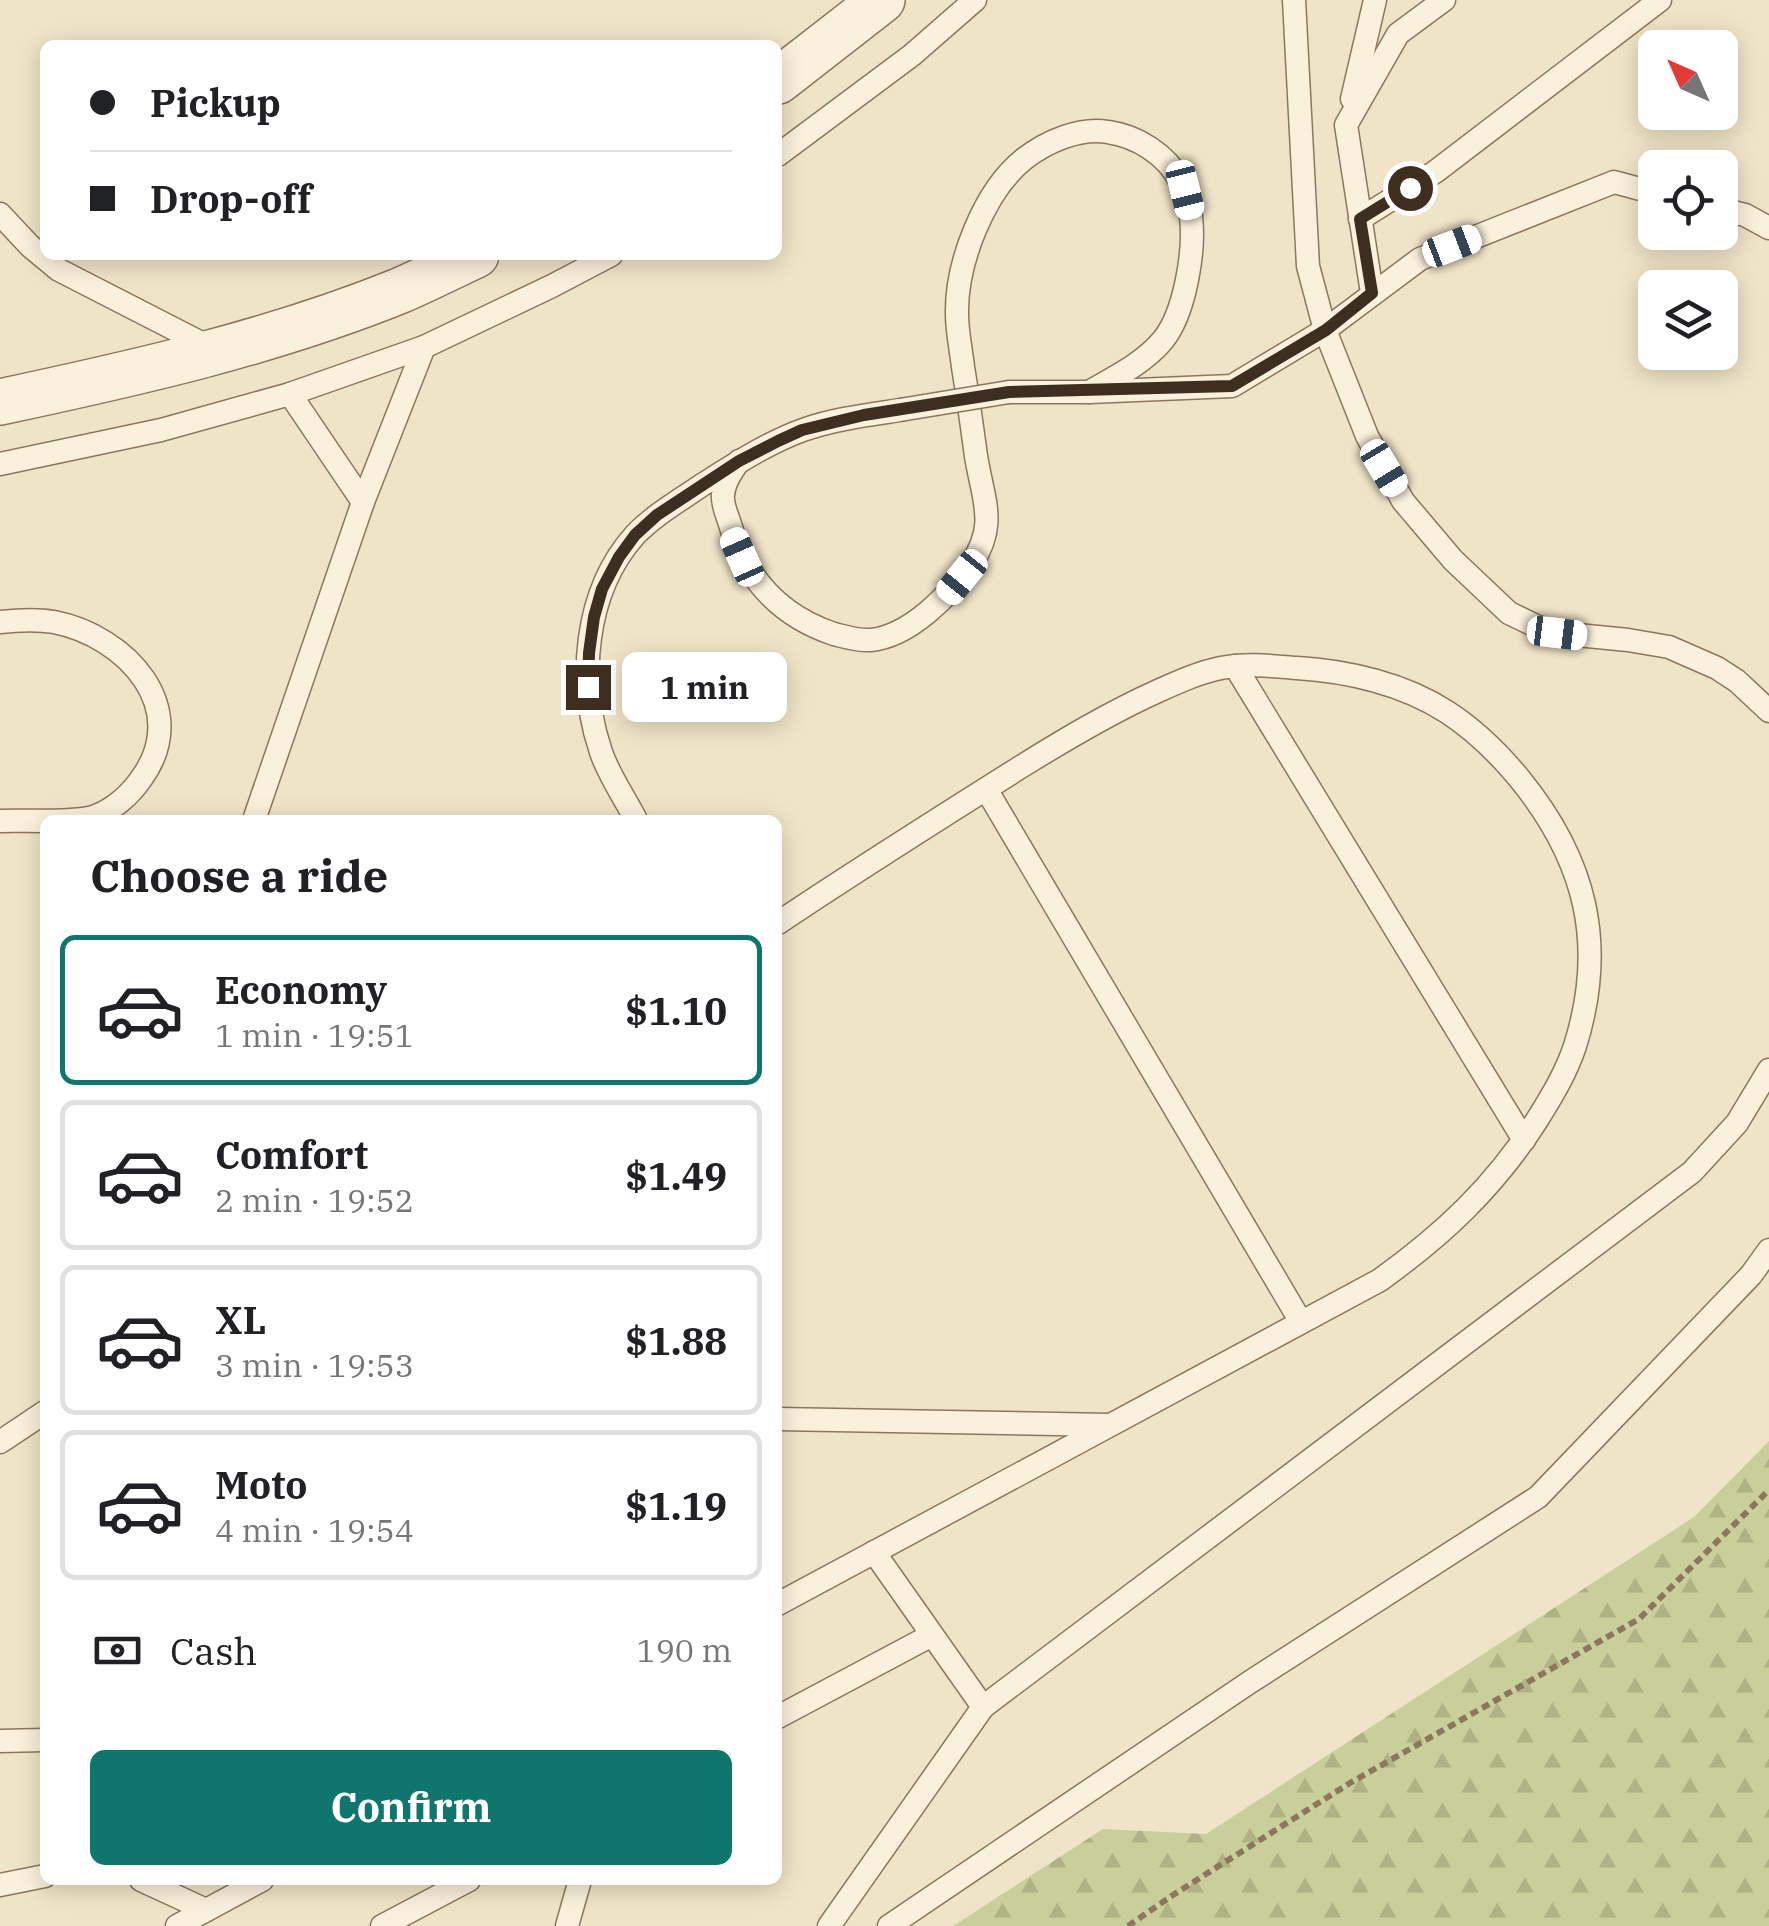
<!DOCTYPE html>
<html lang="en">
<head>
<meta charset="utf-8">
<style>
  body { margin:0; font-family:"IBM Plex Serif",serif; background:#f2f2f2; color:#202124; height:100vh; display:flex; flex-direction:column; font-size:38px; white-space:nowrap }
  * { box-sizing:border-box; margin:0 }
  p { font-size:32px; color:#757577 }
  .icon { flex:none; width:55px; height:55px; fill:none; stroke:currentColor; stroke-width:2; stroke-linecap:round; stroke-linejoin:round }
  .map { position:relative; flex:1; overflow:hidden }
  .side { position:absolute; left:40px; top:815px; width:742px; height:1070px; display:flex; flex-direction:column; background:#fff; border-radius:15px; box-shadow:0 5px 25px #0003 }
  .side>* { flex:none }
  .hud { position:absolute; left:40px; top:40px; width:742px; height:220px; border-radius:15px; box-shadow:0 5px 25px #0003; display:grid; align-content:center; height:220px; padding:0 50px; background:#fff }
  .needle { width:65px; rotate:315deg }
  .tools { position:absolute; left:1638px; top:30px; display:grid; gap:20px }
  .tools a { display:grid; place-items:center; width:100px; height:100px; border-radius:15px; background:#fff; box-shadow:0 5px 25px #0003; font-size:50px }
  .end { position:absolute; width:45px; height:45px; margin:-22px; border:12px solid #3d2e20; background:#fff; box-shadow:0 0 0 5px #fff }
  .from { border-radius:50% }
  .bubble { position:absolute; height:70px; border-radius:15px; background:#fff; box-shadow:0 5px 25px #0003; font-size:32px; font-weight:700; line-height:70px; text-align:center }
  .car { position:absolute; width:30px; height:60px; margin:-30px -15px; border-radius:12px; box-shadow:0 0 8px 2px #0007; background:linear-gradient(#fff 24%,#345 0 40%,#fff 0 76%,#345 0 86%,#fff 0) }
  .hud b { display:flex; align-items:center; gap:35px; height:95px; font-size:38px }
  .hud b+b { border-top:2px solid #e0e0e0 }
  .hud i { width:25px; height:25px; background:#202124 }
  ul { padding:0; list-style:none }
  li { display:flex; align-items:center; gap:30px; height:150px; margin:0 20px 15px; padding:0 30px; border:5px solid #e0e0e0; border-radius:15px }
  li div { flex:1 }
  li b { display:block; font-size:38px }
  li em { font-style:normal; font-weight:700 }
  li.on { border-color:#0f766e }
  li>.icon { width:90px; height:90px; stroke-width:1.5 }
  h2 { padding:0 50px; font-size:45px; line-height:120px }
  .pay { display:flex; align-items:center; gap:25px; height:110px; padding:0 50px; font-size:38px }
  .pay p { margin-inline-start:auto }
  .action { display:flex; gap:20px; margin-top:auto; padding:20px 50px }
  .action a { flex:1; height:115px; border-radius:15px; background:#0f766e; color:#fff; font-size:40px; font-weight:700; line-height:115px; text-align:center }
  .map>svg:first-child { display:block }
  .forest { fill:url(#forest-firs) }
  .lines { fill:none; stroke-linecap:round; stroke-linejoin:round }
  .service-casing { stroke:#8d765c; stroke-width:25 }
  .minor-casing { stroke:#8d765c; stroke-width:48 }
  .path { stroke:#8d765c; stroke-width:6; stroke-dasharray:8 5; stroke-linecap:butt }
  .service { stroke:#faf1dc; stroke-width:22 }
  .minor { stroke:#faf1dc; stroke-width:45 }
  .service-bridge-casing { stroke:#8d765c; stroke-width:25; stroke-linecap:butt }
  .service-bridge { stroke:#faf1dc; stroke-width:22 }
  .route { stroke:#3d2e20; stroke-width:12 }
</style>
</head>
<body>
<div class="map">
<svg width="1769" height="1926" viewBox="0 0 1769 1926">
  <defs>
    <pattern id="forest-firs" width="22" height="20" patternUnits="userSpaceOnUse" patternTransform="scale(2.5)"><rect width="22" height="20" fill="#c9cf9b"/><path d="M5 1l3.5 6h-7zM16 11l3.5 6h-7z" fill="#aeb285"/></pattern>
  </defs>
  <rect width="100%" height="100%" fill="#f0e4c8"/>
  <polygon class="forest" points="1769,1441 1769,1926 953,1926 1103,1829 1206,1834 1694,1517"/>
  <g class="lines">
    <g class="service-casing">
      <g id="service">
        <polyline points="1294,0 1308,266 1325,330 1367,436 1403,501 1453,560 1509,613 1538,627 1557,633 1628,640 1669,647 1717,668 1737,681 1769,711"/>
        <polyline points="1352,99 1375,0"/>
        <polyline points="778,155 912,55 975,0"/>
        <polyline points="1720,209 1745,215 1769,228"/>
        <polyline points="0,214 30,246 59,270 215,350"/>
        <polyline points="1360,219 1435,172 1660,0"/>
        <polyline points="1372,293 1346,125 1398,34 1444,0"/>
        <polyline points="1009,392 1089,392 1232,386 1325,330 1420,259 1614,182 1655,193"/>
        <polyline points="290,394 363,502"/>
        <path d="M739,461C732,471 724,482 723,495C722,504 727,515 730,524C745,578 780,616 834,634C846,637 858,641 871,640C910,636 950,595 971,564C998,525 983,500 976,456C972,427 968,397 963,367C961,349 957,332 957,314C956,263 984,191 1024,159C1046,142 1079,127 1108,132C1137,136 1167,155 1180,181C1186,192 1190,205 1191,217C1195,251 1185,313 1163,340C1144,363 1115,377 1089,392"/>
        <polyline points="0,464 161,430 290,394 424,347 552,286 611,255"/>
        <path d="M0,622C18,620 36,619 54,622C126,636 193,708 141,779C130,795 112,811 93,817C72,823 24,820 0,821"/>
        <polyline points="1235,666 1524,1140"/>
        <polyline points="986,789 1301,1322"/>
        <polyline points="254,820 363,502 424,347"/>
        <path d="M636,820C625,798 609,776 601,752C577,682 584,592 635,535C654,515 679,501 702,485C734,465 767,443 803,430C834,419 867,415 900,410"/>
        <path d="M778,923C857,870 938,819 1019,768C1064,740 1109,713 1158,691C1178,682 1200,672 1221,668C1246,663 1272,666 1297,668C1348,671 1404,684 1447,712C1475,730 1499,754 1519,778C1586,860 1607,944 1575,1046C1566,1073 1552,1096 1537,1120C1494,1187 1444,1234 1380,1280L778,1604"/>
        <polyline points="778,1419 1109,1425"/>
        <polyline points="0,1442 45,1412"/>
        <polyline points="874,1552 983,1707"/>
        <polyline points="778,1717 932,1635"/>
        <polyline points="0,1741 45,1740"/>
        <polyline points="141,1880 206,1910"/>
        <polyline points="0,1885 45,1876"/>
        <polyline points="177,1926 262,1880"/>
        <polyline points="382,1926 469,1880"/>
        <polyline points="567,1926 580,1880"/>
        <polyline points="829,1926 983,1707 1692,1172 1737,1123 1769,1070"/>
        <polyline points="889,1926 1250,1682 1538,1497 1751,1275 1769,1250"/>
      </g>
    </g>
    <g class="minor-casing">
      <g id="minor">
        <polyline points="778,81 882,0"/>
        <path d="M0,402C136,373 270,343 399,291C425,280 450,267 476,255"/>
      </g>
    </g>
    <polyline class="path" points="1128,1926 1173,1895 1350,1783 1639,1619 1769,1490"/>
    <use href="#service" class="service"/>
    <use href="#minor" class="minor"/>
    <g class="service-bridge-casing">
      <polyline id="service-bridge" points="900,410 1009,392"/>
    </g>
    <use href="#service-bridge" class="service-bridge"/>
  </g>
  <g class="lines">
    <polyline class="route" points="588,687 589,653 594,617 602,589 619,557 635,535 657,515 739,461 778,441 802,430 864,415 1009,392 1232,386 1326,330 1372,293 1360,219 1410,188"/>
  </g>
</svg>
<div class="tools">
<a><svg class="needle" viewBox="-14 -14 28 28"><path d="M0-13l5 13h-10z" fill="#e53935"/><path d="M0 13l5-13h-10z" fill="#757577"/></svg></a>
<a><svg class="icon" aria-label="locate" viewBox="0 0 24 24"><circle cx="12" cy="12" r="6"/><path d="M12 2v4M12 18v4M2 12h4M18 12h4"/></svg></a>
<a><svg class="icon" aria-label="layers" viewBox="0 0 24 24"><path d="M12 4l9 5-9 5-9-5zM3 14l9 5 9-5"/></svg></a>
</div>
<i class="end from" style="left:1410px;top:188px"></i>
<i class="end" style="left:588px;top:687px"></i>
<div class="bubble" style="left:622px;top:652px;width:165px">1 min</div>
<i class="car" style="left:1185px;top:190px;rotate:166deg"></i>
<i class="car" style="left:1452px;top:246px;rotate:69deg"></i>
<i class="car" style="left:1384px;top:468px;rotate:149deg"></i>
<i class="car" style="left:742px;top:557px;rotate:336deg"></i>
<i class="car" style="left:962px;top:577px;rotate:219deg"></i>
<i class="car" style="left:1557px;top:633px;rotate:97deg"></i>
<div class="hud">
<b><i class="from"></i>Pickup</b>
<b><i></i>Drop-off</b>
</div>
<section class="side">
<h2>Choose a ride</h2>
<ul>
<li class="on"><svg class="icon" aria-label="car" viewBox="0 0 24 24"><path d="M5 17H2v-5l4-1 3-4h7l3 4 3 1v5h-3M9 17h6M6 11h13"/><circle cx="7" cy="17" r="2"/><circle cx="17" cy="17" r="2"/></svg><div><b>Economy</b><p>1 min · 19:51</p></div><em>$1.10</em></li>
<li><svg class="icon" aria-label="car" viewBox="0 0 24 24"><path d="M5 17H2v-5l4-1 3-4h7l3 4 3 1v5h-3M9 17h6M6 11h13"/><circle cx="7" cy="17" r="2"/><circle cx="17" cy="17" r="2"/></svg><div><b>Comfort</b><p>2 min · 19:52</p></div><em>$1.49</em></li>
<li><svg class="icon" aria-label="car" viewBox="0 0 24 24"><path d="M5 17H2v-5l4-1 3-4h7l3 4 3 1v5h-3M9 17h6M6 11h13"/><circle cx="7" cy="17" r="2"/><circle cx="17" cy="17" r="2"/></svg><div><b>XL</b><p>3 min · 19:53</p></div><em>$1.88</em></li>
<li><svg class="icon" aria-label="car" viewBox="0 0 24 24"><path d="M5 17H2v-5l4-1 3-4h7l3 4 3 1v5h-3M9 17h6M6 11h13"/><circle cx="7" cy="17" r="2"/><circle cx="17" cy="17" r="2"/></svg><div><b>Moto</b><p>4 min · 19:54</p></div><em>$1.19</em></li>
</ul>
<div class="pay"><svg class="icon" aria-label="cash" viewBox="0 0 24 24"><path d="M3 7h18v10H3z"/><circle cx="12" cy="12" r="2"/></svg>Cash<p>190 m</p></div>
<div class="action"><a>Confirm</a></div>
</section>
</div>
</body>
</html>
